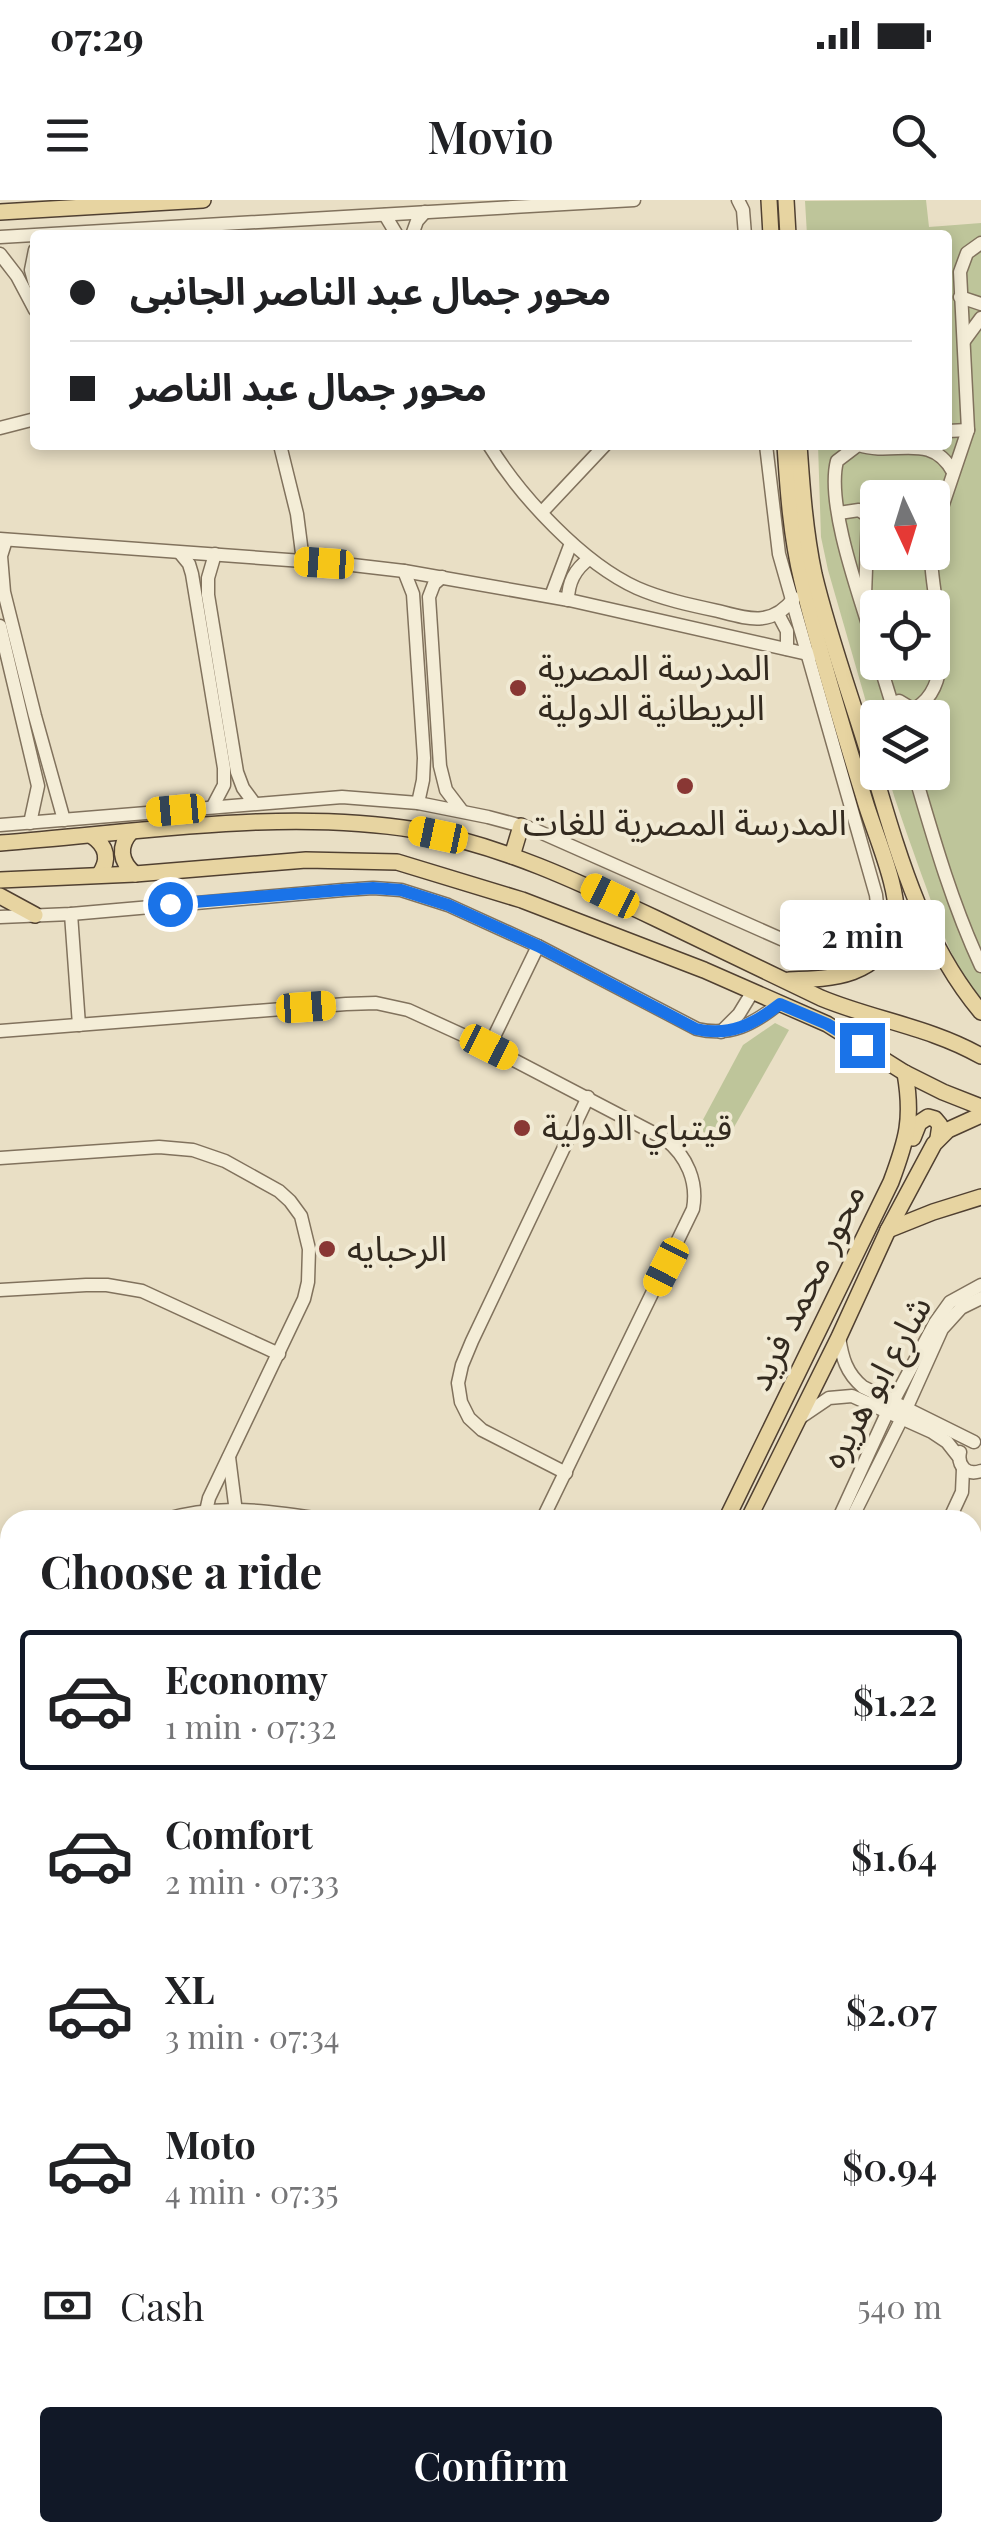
<!DOCTYPE html>
<html lang="en">
<head>
<meta charset="utf-8">
<style>
  body { margin:0; font-family:"Playfair Display","Noto Sans Arabic",serif; background:#f6f6f6; color:#202124; height:100vh; display:flex; flex-direction:column; font-size:38px; white-space:nowrap }
  * { box-sizing:border-box; margin:0 }
  p { font-size:32px; color:#757577 }
  .icon { flex:none; width:55px; height:55px; fill:none; stroke:currentColor; stroke-width:2; stroke-linecap:round; stroke-linejoin:round }
  .map { position:relative; flex:1; overflow:hidden }
  .side { position:absolute; left:0px; top:1310px; width:982px; height:1032px; display:flex; flex-direction:column; background:#fff; border-radius:30px 30px 0 0; box-shadow:0 5px 15px #0003 }
  .side>* { flex:none }
  .top-card { position:absolute; left:30px; top:30px; width:922px; height:220px; border-radius:10px; box-shadow:0 5px 15px #0003; display:grid; align-content:center; height:220px; padding:0 40px; background:#fff }
  .needle { width:65px; rotate:176deg }
  .controls { position:absolute; left:860px; top:280px; display:grid; gap:20px }
  .controls a { display:grid; place-items:center; width:90px; height:90px; border-radius:10px; background:#fff; box-shadow:0 5px 15px #0003; font-size:50px }
  .end { position:absolute; width:45px; height:45px; margin:-22px; border:12px solid #1a73e8; background:#fff; box-shadow:0 0 0 5px #fff }
  .from { border-radius:50% }
  .bubble { position:absolute; height:70px; border-radius:10px; background:#fff; box-shadow:0 5px 15px #0003; font-size:32px; font-weight:600; line-height:70px; text-align:center }
  .car { position:absolute; width:30px; height:60px; margin:-30px -15px; border-radius:12px; box-shadow:0 0 8px 2px #0007; background:linear-gradient(#f5c518 24%,#345 0 40%,#f5c518 0 76%,#345 0 86%,#f5c518 0) }
  .top-card b { display:flex; align-items:center; gap:35px; height:95px; font-size:38px }
  .top-card b+b { border-top:2px solid #e0e0e0 }
  .top-card i { width:25px; height:25px; background:#202124 }
  ul { padding:0; list-style:none }
  li { display:flex; align-items:center; gap:30px; height:140px; margin:0 20px 15px; padding:0 20px; border:5px solid transparent; border-radius:10px }
  li div { flex:1 }
  li b { display:block; font-size:38px }
  li em { font-style:normal; font-weight:600 }
  li.selected { border-color:#111827 }
  li>.icon { width:90px; height:90px; stroke-width:1.5 }
  h2 { padding:0 40px; font-size:45px; line-height:120px }
  .pay { display:flex; align-items:center; gap:25px; height:110px; padding:0 40px; font-size:38px }
  .pay p { margin-inline-start:auto }
  .action { display:flex; gap:20px; margin-top:auto; padding:20px 40px }
  .action a { flex:1; height:115px; border-radius:10px; background:#111827; color:#fff; font-size:40px; font-weight:600; line-height:115px; text-align:center }
  .status { display:flex; justify-content:space-between; align-items:center; height:70px; padding:0 50px; background:#fff; direction:ltr }
  .status svg { height:28px; fill:currentColor }
  header { display:flex; justify-content:space-between; align-items:center; height:130px; padding:0 40px; background:#fff; font-size:45px; font-weight:600 }
  .map>svg:first-child { display:block }
  .green { fill:#bec59a; fill-rule:evenodd }
  .lines { fill:none; stroke-linecap:round; stroke-linejoin:round }
  .minor-casing { stroke:#81725d; stroke-width:15 }
  .major-casing { stroke:#504031; stroke-width:18 }
  .minor { stroke:#f4edd7; stroke-width:12 }
  .major { stroke:#e7d4a1; stroke-width:15 }
  .route { stroke:#1a73e8; stroke-width:12 }
  .poi-dot { fill:#893734; stroke:#f1ead4; stroke-width:4 }
  .labels { text-anchor:middle; stroke-width:8; stroke-linejoin:round; paint-order:stroke }
  .poi-label { font-size:35px; fill:#332a1f; stroke:#f1ead4; text-anchor:start }
  .street-label { font-size:35px; fill:#332a1f; stroke:#f1ead4 }
</style>
</head>
<body>
<div class="status"><b>07:29</b><svg viewBox="0 0 49 12"><path d="M0 12V9h3v3zM5 12V6h3v6zM10 12V3h3v9zM15 12V0h3v12zM26 1h20v11H26zM47 4h2v5h-2z"/></svg></div>
<header><svg class="icon" aria-label="menu" viewBox="0 0 24 24"><path d="M4 6h16M4 12h16M4 18h16"/></svg>Movio<svg class="icon" aria-label="search" viewBox="0 0 24 24"><circle cx="10" cy="10" r="6"/><path d="M15 15l6 6"/></svg></header>
<div class="map">
<svg width="981" height="2342" viewBox="0 0 981 2342">
  <rect width="100%" height="100%" fill="#e9dfc5"/>
  <g class="green">
    <path d="M926,0L929,27L981,23V802C952,766 938,719 922,676C910,642 897,607 887,573L932,572V518H878L877,540L828,370L821,337L818,245H948V35H807L805,1ZM878,298H932V352H878ZM878,408H932V462H878Z"/>
    <polygon points="775,823 789,830 725,943 698,929 743,845"/>
  </g>
  <g class="lines">
    <g class="minor-casing">
      <g id="minor">
        <polyline points="738,0 743,10 745,35"/>
        <polyline points="385,15 397,35"/>
        <polyline points="412,35 417,21 425,12"/>
        <polyline points="0,37 634,0"/>
        <polyline points="35,50 31,70 35,84"/>
        <polyline points="0,54 17,76 35,110"/>
        <polyline points="960,97 981,104"/>
        <polyline points="964,141 981,118"/>
        <polyline points="0,228 35,219"/>
        <polyline points="948,231 968,230"/>
        <polyline points="280,245 297,314 303,361"/>
        <path d="M489,245C520,296 582,363 637,388C662,399 690,405 718,411C749,419 772,427 794,398"/>
        <path d="M858,245L837,261C825,307 864,408 878,456"/>
        <path d="M859,245C894,257 931,231 953,272"/>
        <polyline points="542,312 605,245"/>
        <polyline points="839,313 859,310 868,316 865,395"/>
        <polyline points="932,337 968,230 960,72 967,53 981,43"/>
        <polyline points="0,339 344,364 404,371 569,400 812,455"/>
        <polyline points="6,340 1,356 4,392 35,516 64,620"/>
        <polyline points="180,353 189,364 192,374 224,568 224,585 213,606"/>
        <polyline points="215,354 208,378 208,395 237,572 243,588 254,603"/>
        <polyline points="404,371 413,394 424,558 423,580 418,603"/>
        <polyline points="442,377 434,384 429,397 440,566 446,590 462,611"/>
        <polyline points="551,396 571,343"/>
        <path d="M568,400C568,382 575,369 589,359"/>
        <polyline points="778,414 787,431 787,449"/>
        <polyline points="0,426 38,586 30,623"/>
        <polyline points="879,462 892,504"/>
        <path d="M910,511C965,487 929,397 931,352"/>
        <polyline points="890,518 889,507 899,501 909,507 908,518"/>
        <path d="M914,572C933,637 952,704 981,766"/>
        <path d="M0,625L342,597L418,603L488,617L533,629L806,750C850,763 883,745 876,695L779,354L766,245"/>
        <polyline points="71,714 79,825"/>
        <path d="M0,717L71,714L343,690L373,688L401,690L448,705L538,746L697,829C730,837 754,824 780,803"/>
        <path d="M0,831L346,804L376,803L408,810L489,847L665,939C687,956 698,982 693,1009L542,1320"/>
        <polyline points="721,832 739,814 753,791"/>
        <polyline points="489,847 538,746"/>
        <polyline points="0,958 159,947 193,950 225,961 279,991 290,1001 301,1016 309,1049 308,1082 304,1099 209,1298 204,1320"/>
        <polyline points="0,1090 86,1085 107,1085 142,1091 279,1154"/>
        <path d="M839,1137C842,1157 846,1173 863,1187L974,1242"/>
        <polyline points="801,1217 829,1198 852,1196 932,1232 947,1242 958,1256"/>
        <path d="M960,1252C957,1266 967,1276 981,1271"/>
        <polyline points="229,1257 237,1320"/>
        <polyline points="566,1273 482,1230 469,1218 461,1202 458,1183 462,1165 472,1141 588,897"/>
        <path d="M163,1320C219,1303 271,1311 327,1320"/>
        <polyline points="838,1320 888,1211 935,1123 950,1102 981,1085"/>
        <polyline points="851,1320 902,1218 942,1129 961,1108 981,1098"/>
        <polyline points="949,1320 962,1292 963,1269"/>
        <polyline points="0,1369 10,1383"/>
        <polyline points="0,1415 10,1408"/>
        <polyline points="0,1437 10,1430"/>
        <polyline points="972,1478 981,1481"/>
        <polyline points="972,1490 981,1494"/>
        <polyline points="972,1625 981,1629"/>
        <polyline points="972,1643 981,1647"/>
        <polyline points="0,1647 10,1634"/>
        <polyline points="0,1762 10,1766"/>
        <polyline points="972,1780 981,1792"/>
        <polyline points="978,1804 981,1826"/>
        <polyline points="0,1866 10,1870"/>
        <polyline points="972,1868 979,1848 981,1829"/>
        <polyline points="0,1905 10,1884"/>
        <polyline points="972,2046 981,2048"/>
        <polyline points="972,2058 981,2060"/>
        <polyline points="972,2169 981,2172"/>
        <polyline points="972,2183 981,2187"/>
        <polyline points="0,2229 10,2222"/>
        <polyline points="972,2294 981,2298"/>
        <polyline points="972,2307 981,2311"/>
        <polyline points="484,2332 504,2342"/>
        <polyline points="514,2332 532,2342"/>
        <polyline points="724,2332 724,2342"/>
        <polyline points="834,2332 835,2342"/>
        <polyline points="32,2342 46,2332"/>
      </g>
    </g>
    <g class="major-casing">
      <g id="major">
        <polyline points="769,0 771,35"/>
        <polyline points="786,0 788,35"/>
        <polyline points="0,12 203,0"/>
        <path d="M785,245C788,291 791,336 802,381C820,455 843,529 865,601C874,632 903,696 895,726C880,777 833,779 789,780"/>
        <path d="M799,245C802,288 805,331 814,374C828,433 849,491 867,549C895,641 918,737 981,812"/>
        <path d="M131,632C118,646 120,662 135,674"/>
        <path d="M92,636C107,646 110,660 99,675"/>
        <path d="M0,643C135,633 282,608 416,630C501,645 579,682 657,719C711,745 766,771 821,798C874,820 930,827 981,856"/>
        <polyline points="512,656 521,626"/>
        <polyline points="0,680 135,674 306,660 397,662 522,700 704,770 827,824 905,873 943,892 981,907"/>
        <polyline points="0,696 35,715"/>
        <path d="M877,715C884,721 892,726 897,734C906,748 905,767 928,752L930,734"/>
        <polyline points="913,938 919,923 928,917 935,919 940,925 938,938"/>
        <polyline points="888,1030 933,1012 981,997"/>
        <path d="M726,1320L891,982C907,939 913,919 905,873"/>
        <polyline points="748,1320 839,1137 888,1030 934,944 948,930 981,915"/>
        <polyline points="276,2332 284,2342"/>
        <polyline points="224,2342 232,2332"/>
      </g>
    </g>
    <use href="#minor" class="minor"/>
    <use href="#major" class="major"/>
  </g>
  <g class="lines">
    <path class="route" d="M170,704L342,690L373,688L401,690L448,705L538,746L696,829C730,837 754,824 780,804L827,824L862,845"/>
  </g>
  <g class="poi-dot">
    <circle cx="518" cy="488" r="10"/>
    <circle cx="685" cy="586" r="10"/>
    <circle cx="522" cy="928" r="10"/>
    <circle cx="327" cy="1049" r="10"/>
  </g>
  <g class="labels">
    <g class="poi-label">
      <text x="538" y="480">المدرسة المصرية<tspan x="538" dy="40">البريطانية الدولية</tspan></text>
      <text x="685" y="635" text-anchor="middle">المدرسة المصرية للغات</text>
      <text x="542" y="940">قيتباي الدولية</text>
      <text x="347" y="1061">الرحبايه</text>
    </g>
    <g class="street-label">
      <text transform="translate(806 1087) rotate(-64)" y="12">محور محمد فريد</text>
      <text transform="translate(876 1182) rotate(-61)" y="12">شارع ابو هريره</text>
    </g>
  </g>
</svg>
<div class="controls">
<a><svg class="needle" viewBox="-14 -14 28 28"><path d="M0-13l5 13h-10z" fill="#e53935"/><path d="M0 13l5-13h-10z" fill="#757577"/></svg></a>
<a><svg class="icon" aria-label="locate" viewBox="0 0 24 24"><circle cx="12" cy="12" r="6"/><path d="M12 2v4M12 18v4M2 12h4M18 12h4"/></svg></a>
<a><svg class="icon" aria-label="layers" viewBox="0 0 24 24"><path d="M12 4l9 5-9 5-9-5zM3 14l9 5 9-5"/></svg></a>
</div>
<i class="end from" style="left:170px;top:704px"></i>
<i class="end" style="left:862px;top:845px"></i>
<div class="bubble" style="left:780px;top:700px;width:165px">2 min</div>
<i class="car" style="left:324px;top:363px;rotate:274deg"></i>
<i class="car" style="left:176px;top:610px;rotate:265deg"></i>
<i class="car" style="left:438px;top:635px;rotate:282deg"></i>
<i class="car" style="left:610px;top:696px;rotate:296deg"></i>
<i class="car" style="left:306px;top:807px;rotate:86deg"></i>
<i class="car" style="left:489px;top:847px;rotate:117deg"></i>
<i class="car" style="left:666px;top:1067px;rotate:207deg"></i>
<div class="top-card">
<b><i class="from"></i>محور جمال عبد الناصر الجانبى</b>
<b><i></i>محور جمال عبد الناصر</b>
</div>
<section class="side">
<h2>Choose a ride</h2>
<ul>
<li class="selected"><svg class="icon" aria-label="car" viewBox="0 0 24 24"><path d="M5 17H2v-5l4-1 3-4h7l3 4 3 1v5h-3M9 17h6M6 11h13"/><circle cx="7" cy="17" r="2"/><circle cx="17" cy="17" r="2"/></svg><div><b>Economy</b><p>1 min · 07:32</p></div><em>$1.22</em></li>
<li><svg class="icon" aria-label="car" viewBox="0 0 24 24"><path d="M5 17H2v-5l4-1 3-4h7l3 4 3 1v5h-3M9 17h6M6 11h13"/><circle cx="7" cy="17" r="2"/><circle cx="17" cy="17" r="2"/></svg><div><b>Comfort</b><p>2 min · 07:33</p></div><em>$1.64</em></li>
<li><svg class="icon" aria-label="car" viewBox="0 0 24 24"><path d="M5 17H2v-5l4-1 3-4h7l3 4 3 1v5h-3M9 17h6M6 11h13"/><circle cx="7" cy="17" r="2"/><circle cx="17" cy="17" r="2"/></svg><div><b>XL</b><p>3 min · 07:34</p></div><em>$2.07</em></li>
<li><svg class="icon" aria-label="car" viewBox="0 0 24 24"><path d="M5 17H2v-5l4-1 3-4h7l3 4 3 1v5h-3M9 17h6M6 11h13"/><circle cx="7" cy="17" r="2"/><circle cx="17" cy="17" r="2"/></svg><div><b>Moto</b><p>4 min · 07:35</p></div><em>$0.94</em></li>
</ul>
<div class="pay"><svg class="icon" aria-label="cash" viewBox="0 0 24 24"><path d="M3 7h18v10H3z"/><circle cx="12" cy="12" r="2"/></svg>Cash<p>540 m</p></div>
<div class="action"><a>Confirm</a></div>
</section>
</div>
</body>
</html>
